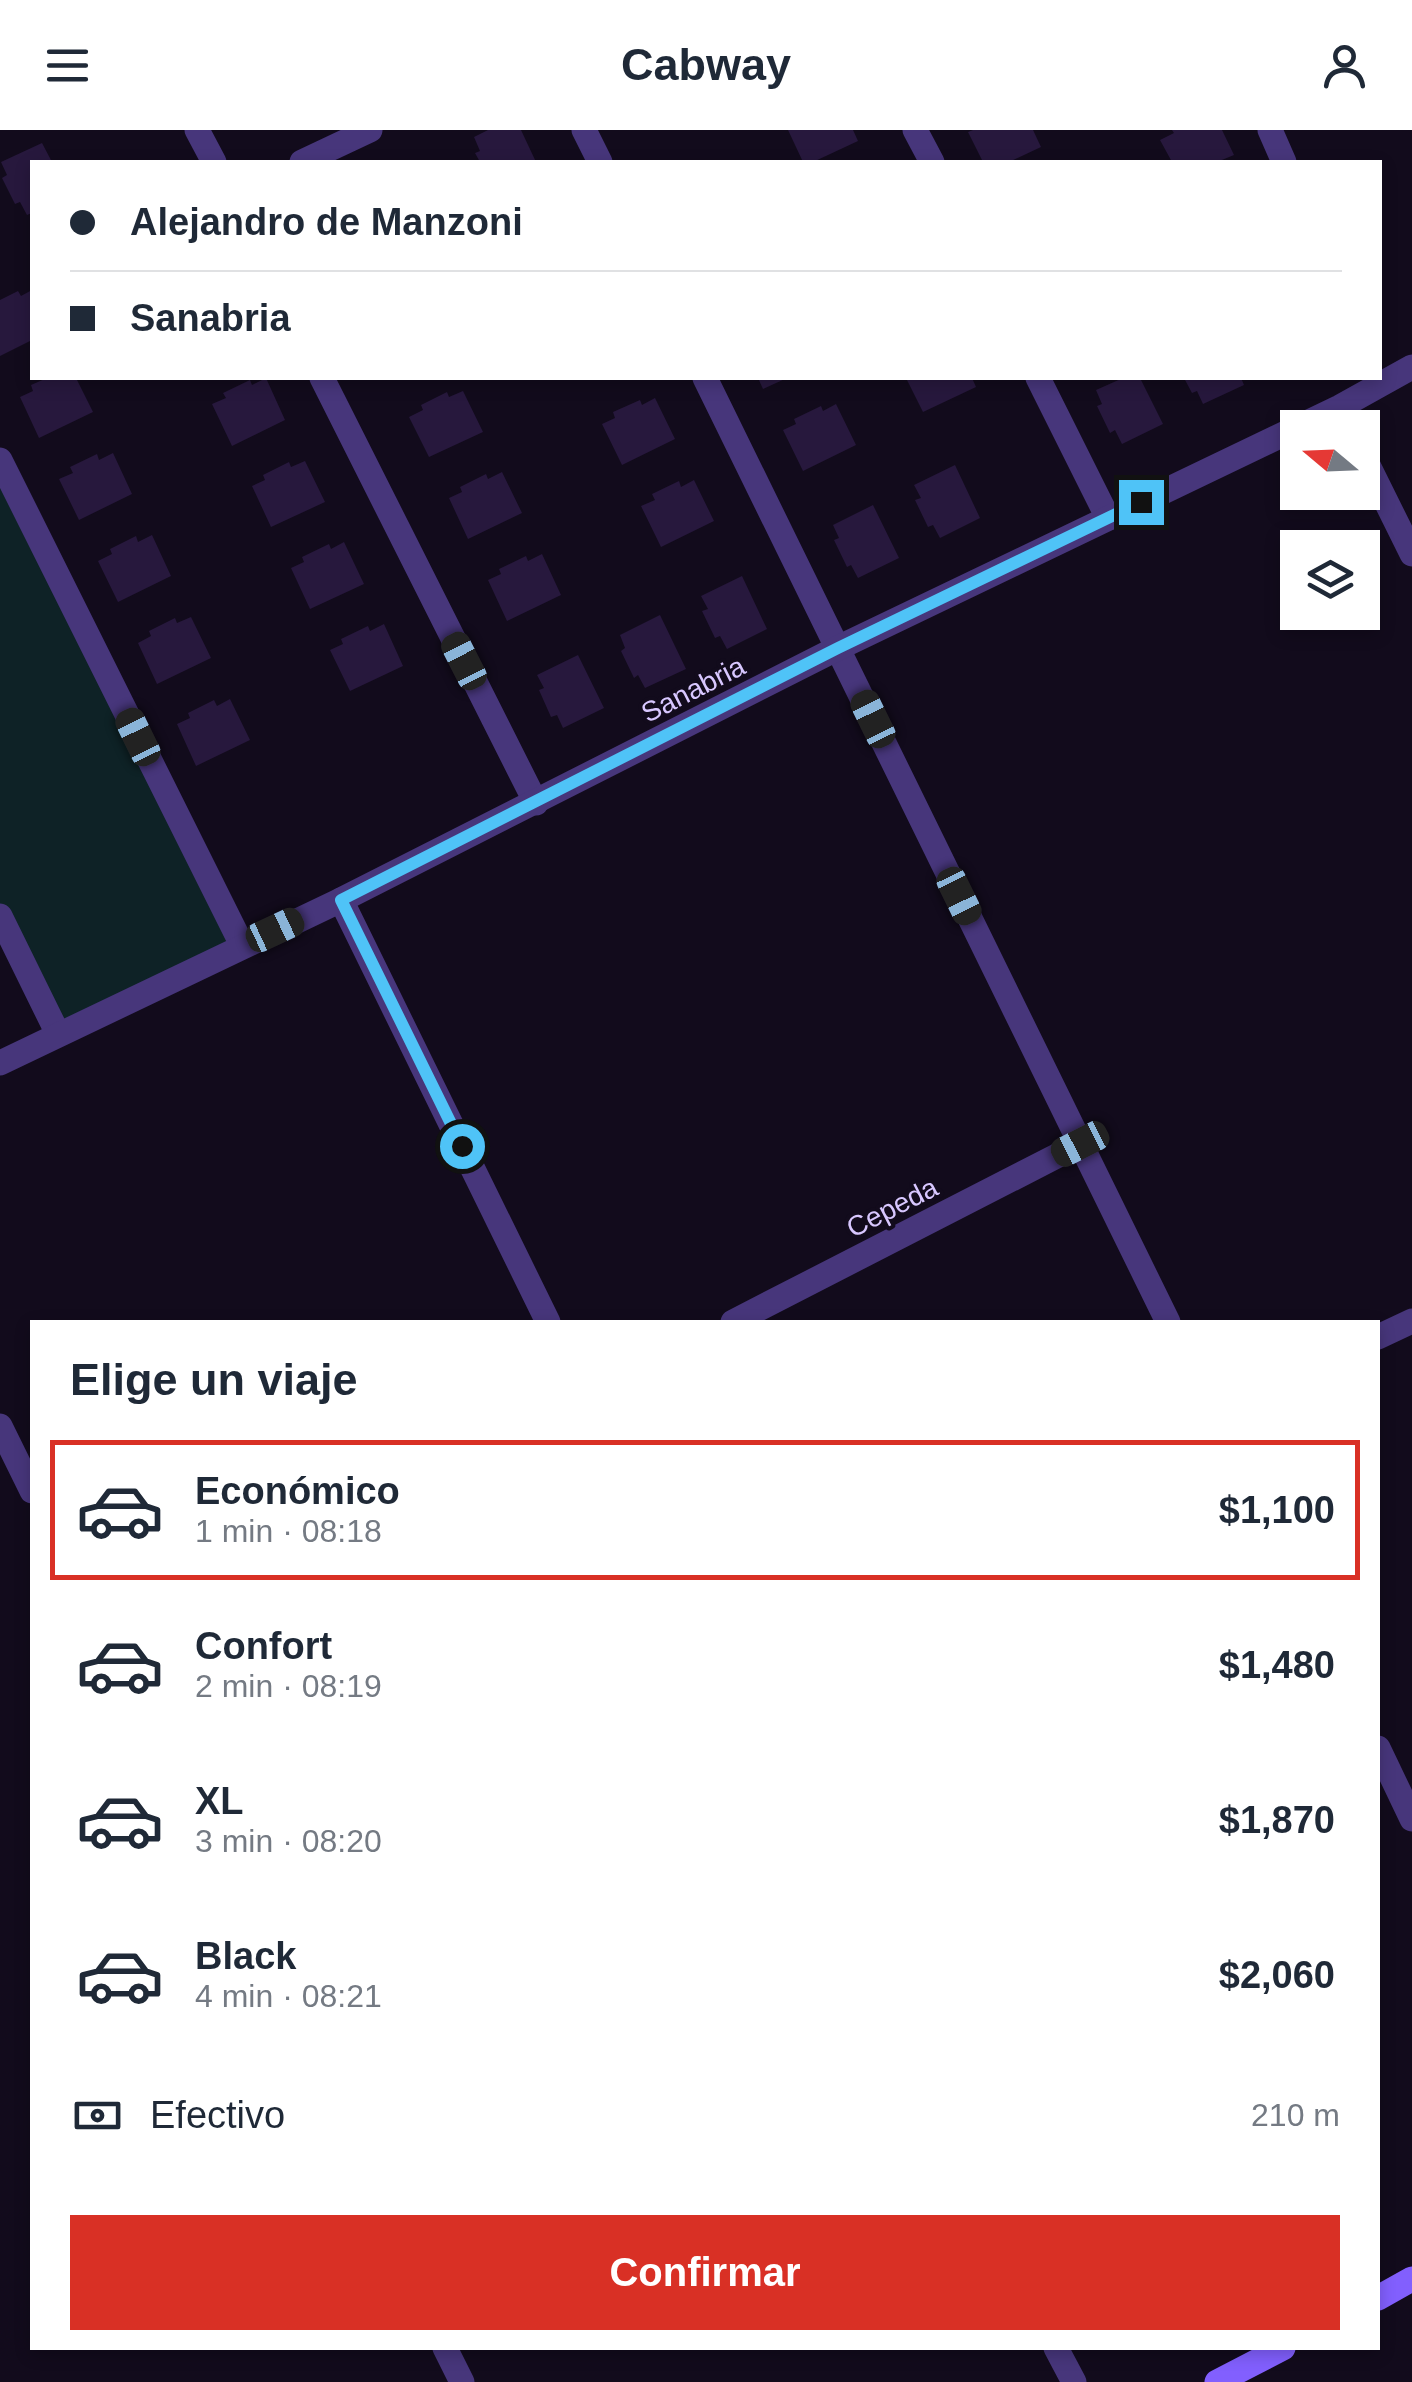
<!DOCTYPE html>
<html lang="es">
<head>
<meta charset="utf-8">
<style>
  body { margin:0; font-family:Helvetica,sans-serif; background:#f2f2f3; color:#1f2937; height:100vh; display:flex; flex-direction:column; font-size:38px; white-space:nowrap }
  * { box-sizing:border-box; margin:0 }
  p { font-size:32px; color:#747a83 }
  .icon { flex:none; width:55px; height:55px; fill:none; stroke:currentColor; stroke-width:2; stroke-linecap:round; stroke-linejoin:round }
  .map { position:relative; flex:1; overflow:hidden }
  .sheet { position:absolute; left:30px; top:1190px; width:1350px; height:1030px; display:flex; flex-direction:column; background:#fff; border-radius:0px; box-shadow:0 5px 15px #0003 }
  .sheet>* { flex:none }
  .guide { position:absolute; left:30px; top:30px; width:1352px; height:220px; border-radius:0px; box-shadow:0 5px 15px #0003; display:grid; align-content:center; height:220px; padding:0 40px; background:#fff }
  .needle { width:65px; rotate:289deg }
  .fabs { position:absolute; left:1280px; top:280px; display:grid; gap:20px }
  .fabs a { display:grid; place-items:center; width:100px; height:100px; border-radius:0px; background:#fff; box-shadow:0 5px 15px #0003; font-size:50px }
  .end { position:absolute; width:45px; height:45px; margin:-22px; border:12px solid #4fc3f7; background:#111; box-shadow:0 0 0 5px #111 }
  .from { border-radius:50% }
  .car { position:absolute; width:30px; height:60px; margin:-30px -15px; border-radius:12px; box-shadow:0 0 8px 2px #0007; background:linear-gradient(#222 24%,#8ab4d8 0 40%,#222 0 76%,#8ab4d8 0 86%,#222 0) }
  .guide b { display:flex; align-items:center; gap:35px; height:95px; font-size:38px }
  .guide b+b { border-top:2px solid #e0e1e3 }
  .guide i { width:25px; height:25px; background:#1f2937 }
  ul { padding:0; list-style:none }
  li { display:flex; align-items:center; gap:30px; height:140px; margin:0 20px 15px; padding:0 20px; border:5px solid transparent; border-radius:0px }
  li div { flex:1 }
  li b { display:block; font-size:38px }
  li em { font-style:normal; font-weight:600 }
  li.active { border-color:#d93025 }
  li>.icon { width:90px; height:90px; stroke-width:1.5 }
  h2 { padding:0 40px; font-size:45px; line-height:120px }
  .pay { display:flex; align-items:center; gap:25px; height:110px; padding:0 40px; font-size:38px }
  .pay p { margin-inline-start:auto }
  .action { display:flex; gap:20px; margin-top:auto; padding:20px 40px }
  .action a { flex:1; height:115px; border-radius:0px; background:#d93025; color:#fff; font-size:40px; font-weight:600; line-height:115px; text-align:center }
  header { display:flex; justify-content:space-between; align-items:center; height:130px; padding:0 40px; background:#fff; font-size:45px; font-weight:600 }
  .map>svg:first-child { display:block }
  .green { fill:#0e2226 }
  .building { fill:#27183d }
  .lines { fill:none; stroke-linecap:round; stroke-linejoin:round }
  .street { stroke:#47367b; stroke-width:25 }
  .secondary { stroke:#825ffe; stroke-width:25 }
  .route { stroke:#4fc3f7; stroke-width:12 }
  .labels { text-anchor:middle; stroke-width:8; stroke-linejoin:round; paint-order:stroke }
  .street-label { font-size:28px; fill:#d8c7ff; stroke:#120b1c }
</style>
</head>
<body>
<header><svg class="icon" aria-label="menu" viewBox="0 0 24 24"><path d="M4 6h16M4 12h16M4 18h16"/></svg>Cabway<svg class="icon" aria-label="person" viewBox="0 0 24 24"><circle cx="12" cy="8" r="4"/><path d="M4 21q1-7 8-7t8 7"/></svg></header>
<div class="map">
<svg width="1412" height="2252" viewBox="0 0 1412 2252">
  <rect width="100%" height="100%" fill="#120b1c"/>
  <polygon class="green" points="0,330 242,815 58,904 0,786"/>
  <g class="building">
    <polygon points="488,0 521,0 536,32 480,32 475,23 480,21 474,7"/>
    <polygon points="788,0 853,0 858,11 813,32 803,32"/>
    <polygon points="973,0 1033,0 1041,17 1009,32 983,32 968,2"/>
    <polygon points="1172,0 1222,0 1234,25 1217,32 1172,32 1160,10 1174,3"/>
    <polygon points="42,13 52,32 32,32 32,83 27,85 20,72 15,74 2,48 7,45 1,32"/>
    <polygon points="32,160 32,210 0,226 0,170 18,161 21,166"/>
    <polygon points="47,248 76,248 93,282 39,308 20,267 33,261 31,255"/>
    <polygon points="266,248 285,290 232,316 212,274 226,268 223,263 250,250 252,255"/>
    <polygon points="758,248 787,248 763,259"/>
    <polygon points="906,248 972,248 976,257 923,282"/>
    <polygon points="1123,248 1140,248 1163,294 1122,314 1115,300 1110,303 1097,276 1102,274 1096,260"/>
    <polygon points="1184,248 1241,248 1244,255 1203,274 1197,261 1192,263"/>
    <polygon points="463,261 483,302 429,327 409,287 423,280 421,275 447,262 449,267"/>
    <polygon points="655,268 675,309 622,335 602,294 615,288 613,282 640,270 642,275"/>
    <polygon points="836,274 856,315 803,341 783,300 796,294 794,289 821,276 823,281"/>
    <polygon points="113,323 132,364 79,390 59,349 73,343 70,337 97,324 99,330"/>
    <polygon points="305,331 325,372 271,397 252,356 265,350 263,345 289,332 291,337"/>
    <polygon points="955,335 980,388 940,408 933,395 928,397 915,370 921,368 914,355"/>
    <polygon points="502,342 522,383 468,409 449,368 462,362 460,357 486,344 488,349"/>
    <polygon points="694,350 714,391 661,417 641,376 655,370 652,364 679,351 681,357"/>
    <polygon points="873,375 899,428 858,448 851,435 847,437 834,410 839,408 833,395"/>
    <polygon points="152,405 171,446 118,472 98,431 112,424 110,419 136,406 138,412"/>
    <polygon points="344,412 364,454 310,479 291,438 304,432 302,427 329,414 331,419"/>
    <polygon points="542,424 561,465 507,491 488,450 501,444 499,439 526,426 528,431"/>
    <polygon points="742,446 767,499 727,519 720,506 715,508 702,481 708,479 701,466"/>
    <polygon points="660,485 686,539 645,558 638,545 634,548 621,521 625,518 620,505"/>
    <polygon points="191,487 211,528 157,554 138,513 151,506 149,501 175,488 177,493"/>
    <polygon points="384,494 403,536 350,561 330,520 343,514 341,509 368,496 370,501"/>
    <polygon points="578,525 604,578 563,598 557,585 551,587 539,560 544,558 537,545"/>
    <polygon points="230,569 250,610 196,636 177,594 190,588 188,583 214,570 217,576"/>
  </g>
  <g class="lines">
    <g class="street">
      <polyline points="197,0 214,32"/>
      <polyline points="584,0 600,32"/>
      <polyline points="915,0 932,32"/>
      <polyline points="1270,0 1284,32"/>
      <polyline points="302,32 370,0"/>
      <polyline points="322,248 536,673"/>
      <polyline points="705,248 1168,1192"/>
      <polyline points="1038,248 1108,388"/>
      <polyline points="1362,323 1412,424"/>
      <polyline points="0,330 242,815"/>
      <polyline points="341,770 548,1192"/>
      <polyline points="0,786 58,904"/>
      <polyline points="0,933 341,770 838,518 1340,277 1412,237"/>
      <polyline points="733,1192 1080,1014"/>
      <polyline points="1378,1207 1412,1191"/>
      <polyline points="0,1296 32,1361"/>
      <polyline points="1378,1618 1412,1689"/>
      <polyline points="445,2218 462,2252"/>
      <polyline points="1056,2218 1074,2252"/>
    </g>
    <g class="secondary">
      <polyline points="1378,2168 1412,2149"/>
      <polyline points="1217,2252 1283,2218"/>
    </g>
  </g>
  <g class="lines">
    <polyline class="route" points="462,1016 341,770 838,518 1141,372"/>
  </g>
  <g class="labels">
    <g class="street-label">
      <text transform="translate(693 559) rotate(-27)" y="10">Sanabria</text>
      <text transform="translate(892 1077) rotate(-27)" y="10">Cepeda</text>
    </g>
  </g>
</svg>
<div class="fabs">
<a><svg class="needle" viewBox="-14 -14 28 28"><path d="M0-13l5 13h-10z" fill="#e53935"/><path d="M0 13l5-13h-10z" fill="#747a83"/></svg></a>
<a><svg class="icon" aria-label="layers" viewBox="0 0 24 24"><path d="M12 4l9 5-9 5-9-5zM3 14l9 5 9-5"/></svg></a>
</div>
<i class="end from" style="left:462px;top:1016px"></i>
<i class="end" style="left:1141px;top:372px"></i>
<i class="car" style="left:464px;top:531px;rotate:333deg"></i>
<i class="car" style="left:873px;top:589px;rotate:334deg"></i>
<i class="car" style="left:138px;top:607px;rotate:334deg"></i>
<i class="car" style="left:959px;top:766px;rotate:154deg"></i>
<i class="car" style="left:275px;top:800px;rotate:65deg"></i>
<i class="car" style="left:1080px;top:1014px;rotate:243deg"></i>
<div class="guide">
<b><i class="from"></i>Alejandro de Manzoni</b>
<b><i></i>Sanabria</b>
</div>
<section class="sheet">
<h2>Elige un viaje</h2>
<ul>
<li class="active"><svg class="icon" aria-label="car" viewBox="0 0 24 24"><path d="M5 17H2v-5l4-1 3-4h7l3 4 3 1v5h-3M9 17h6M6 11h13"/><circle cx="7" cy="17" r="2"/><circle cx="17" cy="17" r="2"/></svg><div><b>Económico</b><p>1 min · 08:18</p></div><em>$1,100</em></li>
<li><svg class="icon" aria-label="car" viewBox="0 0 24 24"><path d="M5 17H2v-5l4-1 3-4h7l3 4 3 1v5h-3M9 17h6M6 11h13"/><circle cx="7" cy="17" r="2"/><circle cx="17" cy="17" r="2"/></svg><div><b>Confort</b><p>2 min · 08:19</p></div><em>$1,480</em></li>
<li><svg class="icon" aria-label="car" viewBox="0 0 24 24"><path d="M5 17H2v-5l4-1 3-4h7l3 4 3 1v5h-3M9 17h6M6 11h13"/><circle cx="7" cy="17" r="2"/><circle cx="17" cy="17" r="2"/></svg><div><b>XL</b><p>3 min · 08:20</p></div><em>$1,870</em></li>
<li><svg class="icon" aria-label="car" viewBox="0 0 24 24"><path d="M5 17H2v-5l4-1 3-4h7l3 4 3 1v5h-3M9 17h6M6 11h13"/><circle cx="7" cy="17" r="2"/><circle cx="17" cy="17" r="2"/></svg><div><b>Black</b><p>4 min · 08:21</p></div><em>$2,060</em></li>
</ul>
<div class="pay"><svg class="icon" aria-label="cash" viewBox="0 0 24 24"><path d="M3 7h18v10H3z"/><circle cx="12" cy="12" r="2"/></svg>Efectivo<p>210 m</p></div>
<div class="action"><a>Confirmar</a></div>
</section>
</div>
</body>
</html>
